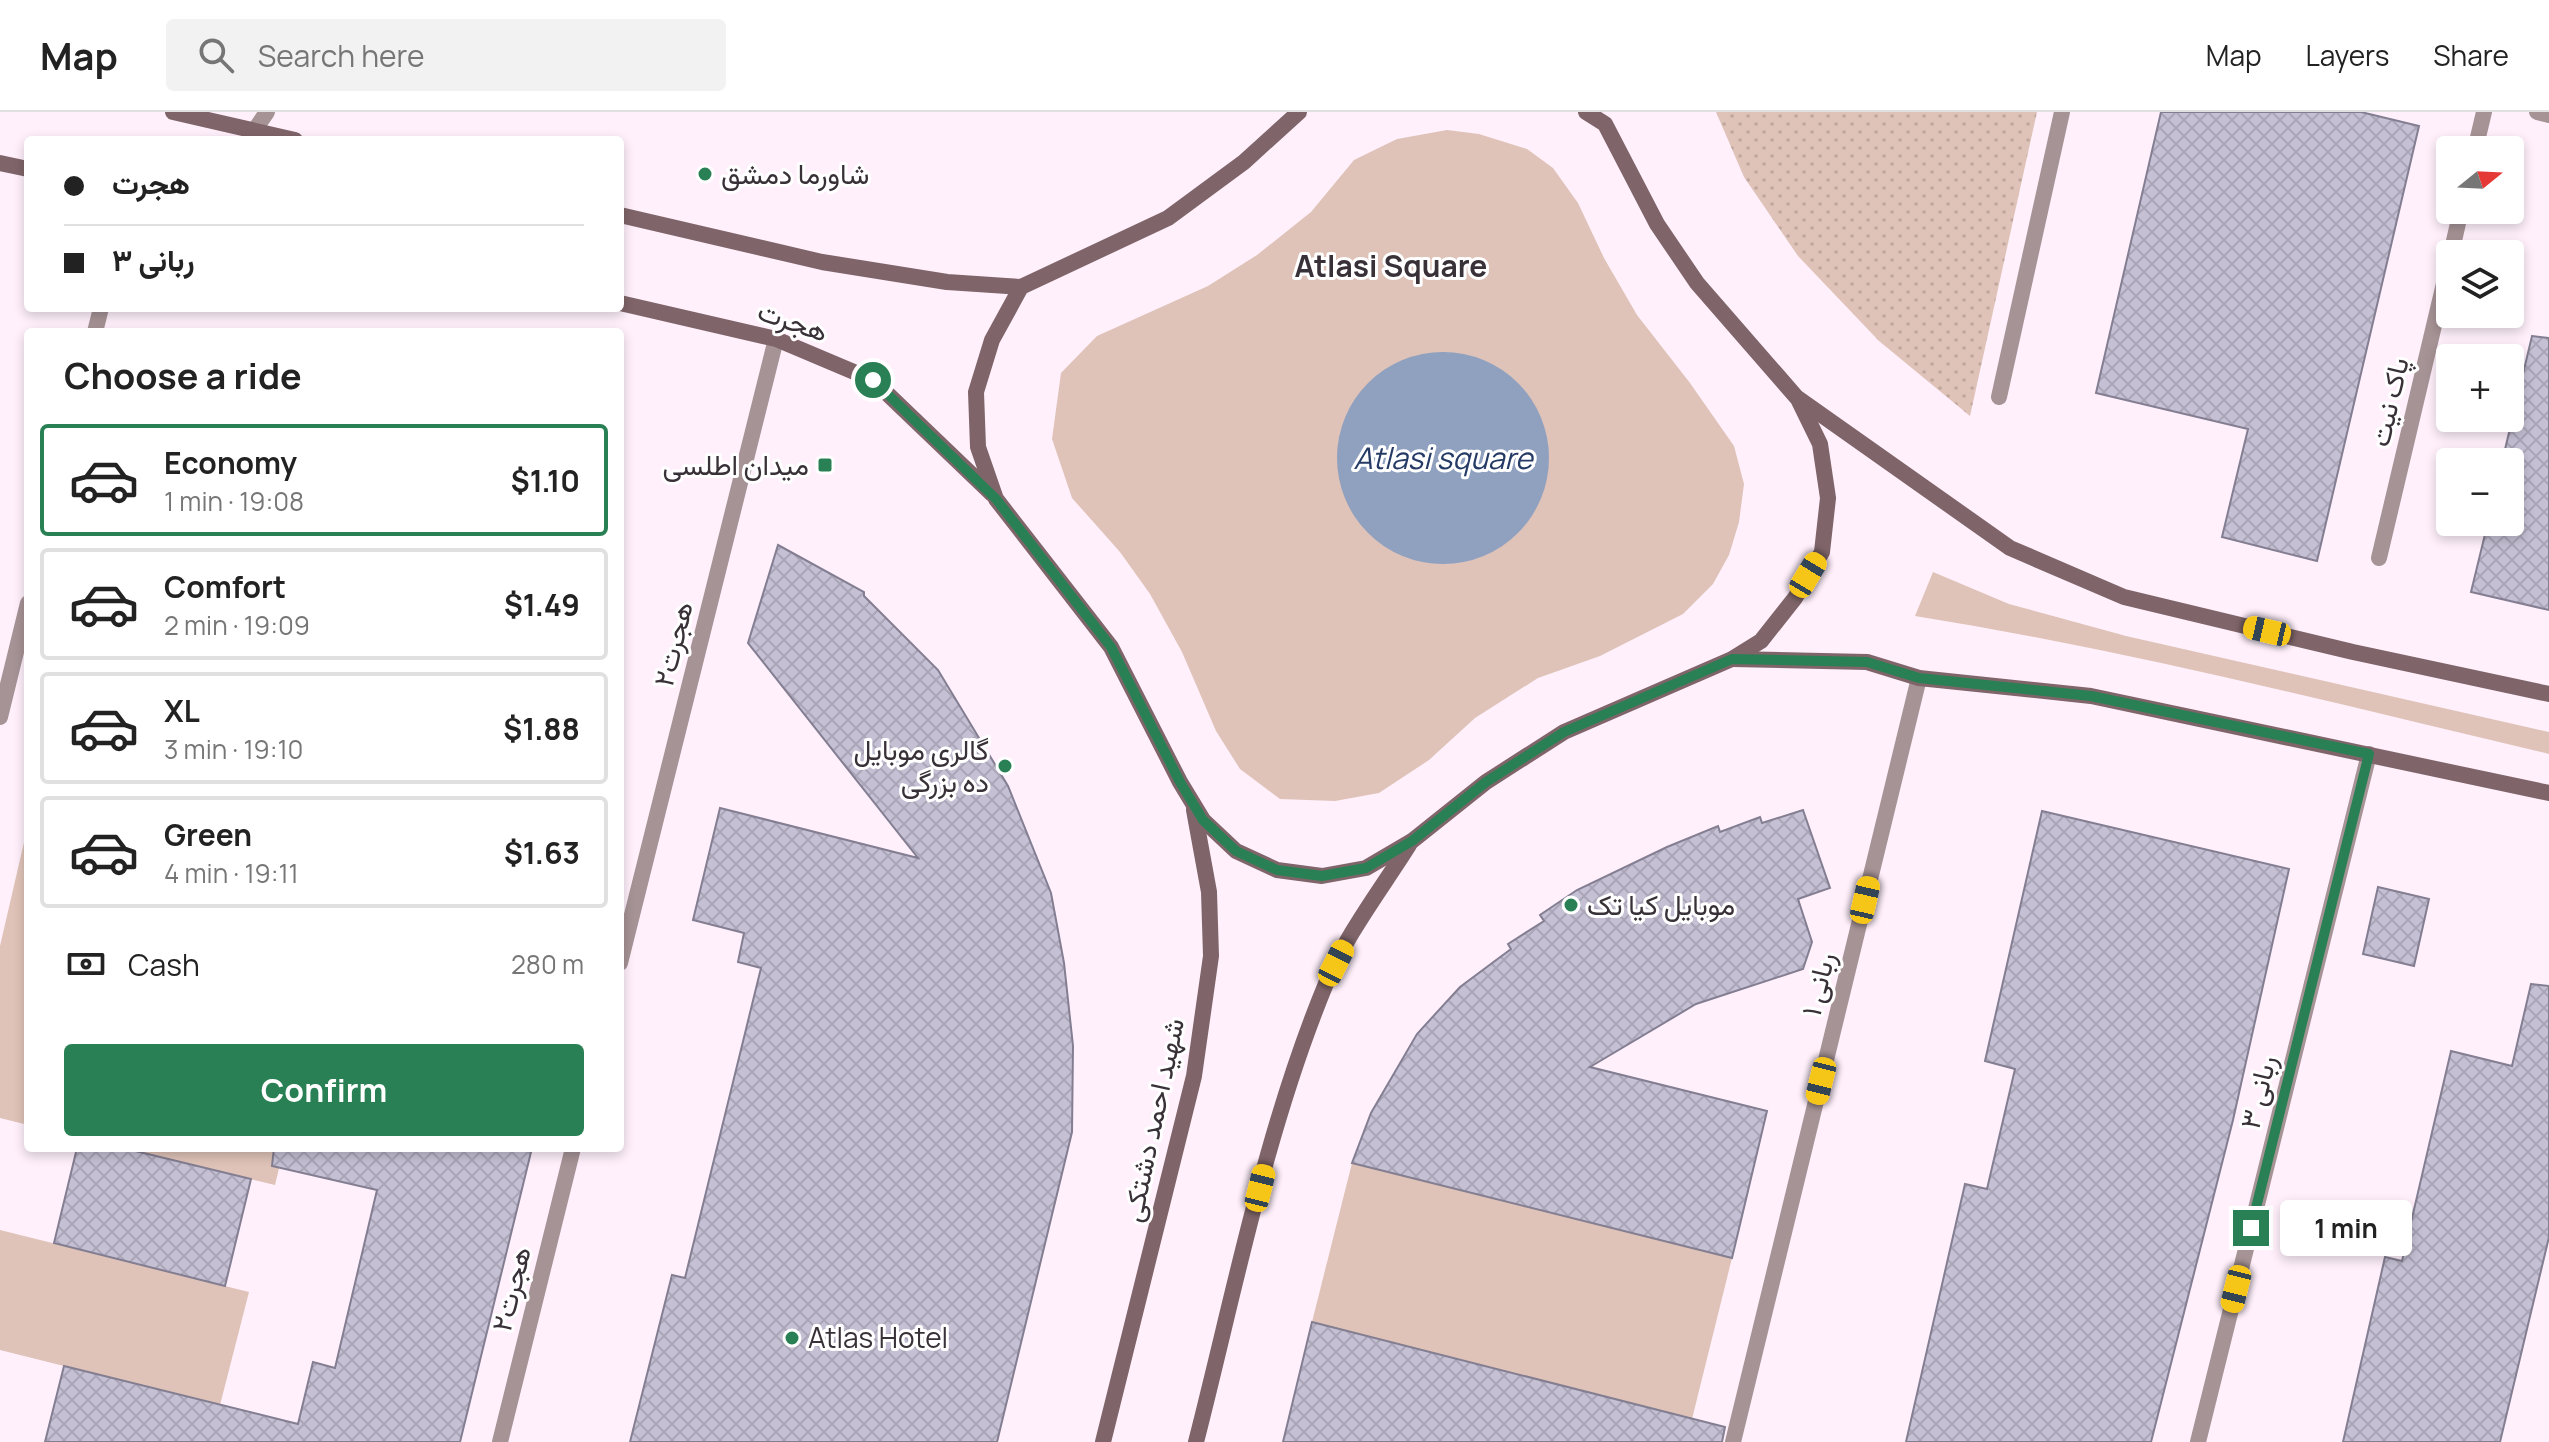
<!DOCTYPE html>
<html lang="en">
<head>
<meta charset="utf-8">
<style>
  body { margin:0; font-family:Manrope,Vazirmatn,sans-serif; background:#f2f2f2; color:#222; height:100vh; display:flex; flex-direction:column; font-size:30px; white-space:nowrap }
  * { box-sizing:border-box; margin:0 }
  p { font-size:26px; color:#767676 }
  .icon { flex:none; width:44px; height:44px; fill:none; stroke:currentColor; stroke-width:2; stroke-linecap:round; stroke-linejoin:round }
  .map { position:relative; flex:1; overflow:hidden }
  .drawer { position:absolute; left:24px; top:216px; width:600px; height:824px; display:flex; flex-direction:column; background:#fff; border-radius:8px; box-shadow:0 4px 12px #0003 }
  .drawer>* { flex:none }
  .guide { position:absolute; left:24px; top:24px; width:600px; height:176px; border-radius:8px; box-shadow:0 4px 12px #0003; display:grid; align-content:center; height:176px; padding:0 40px; background:#fff }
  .needle { width:52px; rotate:72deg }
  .controls { position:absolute; left:2436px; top:24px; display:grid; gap:16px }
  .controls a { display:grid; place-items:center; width:88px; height:88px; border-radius:8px; background:#fff; box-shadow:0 4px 12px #0003; font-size:40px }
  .end { position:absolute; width:36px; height:36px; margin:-18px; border:10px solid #298054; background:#fff; box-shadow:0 0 0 4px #fff }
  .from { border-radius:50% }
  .bubble { position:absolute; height:56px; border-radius:8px; background:#fff; box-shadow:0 4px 12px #0003; font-size:26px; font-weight:700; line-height:56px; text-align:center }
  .car { position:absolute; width:24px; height:48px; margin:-24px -12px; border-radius:10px; box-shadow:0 0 6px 2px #0007; background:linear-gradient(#f5c518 24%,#345 0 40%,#f5c518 0 76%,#345 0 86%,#f5c518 0) }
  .guide b { display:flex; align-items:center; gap:28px; height:76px; font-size:30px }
  .guide b+b { border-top:2px solid #e0e0e0 }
  .guide i { width:20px; height:20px; background:#222 }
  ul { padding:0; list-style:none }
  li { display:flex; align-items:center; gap:24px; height:112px; margin:0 16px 12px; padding:0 24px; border:4px solid #e0e0e0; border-radius:8px }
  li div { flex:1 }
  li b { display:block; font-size:30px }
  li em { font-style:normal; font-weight:700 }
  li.selected { border-color:#298054 }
  li>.icon { width:72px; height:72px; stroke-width:1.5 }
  h2 { padding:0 40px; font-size:36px; line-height:96px }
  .pay { display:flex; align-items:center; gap:20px; height:88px; padding:0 40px; font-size:30px }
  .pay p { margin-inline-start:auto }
  .cta { display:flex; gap:16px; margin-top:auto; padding:16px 40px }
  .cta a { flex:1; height:92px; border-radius:8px; background:#298054; color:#fff; font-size:32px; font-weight:700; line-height:92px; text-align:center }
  header { display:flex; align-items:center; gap:48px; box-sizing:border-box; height:112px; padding:0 40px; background:#fff; border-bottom:2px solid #e0e0e0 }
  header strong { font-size:38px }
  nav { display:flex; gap:44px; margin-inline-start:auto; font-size:28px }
  .search { width:560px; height:72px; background:#f2f2f2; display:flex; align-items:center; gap:20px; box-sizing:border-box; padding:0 28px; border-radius:8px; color:#767676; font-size:30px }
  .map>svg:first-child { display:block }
  .grass { fill:#dfc3b8 }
  .park { fill:url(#park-dots) }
  .water { fill:#90a1c0 }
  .building { fill:url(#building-cross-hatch); stroke:#837e91; stroke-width:2 }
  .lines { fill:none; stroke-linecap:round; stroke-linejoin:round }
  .minor { stroke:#a69396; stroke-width:16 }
  .secondary { stroke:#7f6569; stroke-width:16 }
  .route { stroke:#298054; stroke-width:10 }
  .poi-dot { fill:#298054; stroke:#fff; stroke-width:3 }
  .labels { text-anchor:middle; stroke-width:6; stroke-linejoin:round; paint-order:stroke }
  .poi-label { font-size:28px; fill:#383137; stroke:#fff; text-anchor:start }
  .street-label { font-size:28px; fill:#383137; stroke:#fff }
  .neighbourhood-label { font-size:30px; font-weight:bold; fill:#383137; stroke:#fff }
  .water-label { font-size:30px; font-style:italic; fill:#253b66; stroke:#fff }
</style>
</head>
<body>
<header>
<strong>Map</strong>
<div class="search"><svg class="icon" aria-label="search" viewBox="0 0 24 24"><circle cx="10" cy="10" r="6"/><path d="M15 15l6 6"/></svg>Search here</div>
<nav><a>Map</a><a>Layers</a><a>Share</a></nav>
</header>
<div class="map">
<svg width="2549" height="1330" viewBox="0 0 2549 1330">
  <defs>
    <pattern id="park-dots" width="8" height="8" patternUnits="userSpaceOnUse" patternTransform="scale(2)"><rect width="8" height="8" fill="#dfc3b8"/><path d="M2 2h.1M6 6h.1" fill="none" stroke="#c0a89f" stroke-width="1.8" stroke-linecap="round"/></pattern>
    <pattern id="building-cross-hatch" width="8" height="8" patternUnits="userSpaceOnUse" patternTransform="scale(2)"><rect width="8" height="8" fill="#c5c0d4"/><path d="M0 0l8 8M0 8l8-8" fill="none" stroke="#aaa5b7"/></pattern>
  </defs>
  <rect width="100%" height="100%" fill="#fff0fc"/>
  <g class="grass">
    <polygon points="1447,18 1479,22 1527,37 1553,56 1578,91 1604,146 1637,203 1690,271 1734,334 1744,372 1739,410 1729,443 1713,472 1683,502 1600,544 1538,566 1475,606 1429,648 1379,681 1335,689 1280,687 1240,657 1216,619 1182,540 1150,482 1120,440 1072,386 1052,327 1061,261 1097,224 1208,174 1257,143 1311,100 1354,48 1397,27"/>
    <path d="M1933,460L2009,492L2126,524L2549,620V642C2339,592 2128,538 1915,504Z"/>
    <polygon points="28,713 28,1013 0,1006 0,834"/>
    <polygon points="123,1036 284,1036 275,1073"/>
    <polygon points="1352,1051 1732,1146 1692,1307 1312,1210"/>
    <polygon points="0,1118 249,1180 220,1293 0,1238"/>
  </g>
  <polygon class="park" points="1716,0 2037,0 1970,304 1879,229 1798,144 1744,65"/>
  <circle class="water" cx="1443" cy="346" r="106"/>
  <g class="building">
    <polygon points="2161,0 2361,0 2419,14 2317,449 2222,425 2248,317 2096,281"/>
    <polygon points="2532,224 2549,226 2549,498 2471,480 2488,410 2510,410 2510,350 2502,350"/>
    <polygon points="778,433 864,480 864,484 938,558 1008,674 1051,781 1064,851 1073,934 1072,1020 997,1330 630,1330 672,1163 685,1166 761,856 738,850 744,821 693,808 720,696 918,746 748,531"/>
    <polygon points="1803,698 1830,776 1798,787 1812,830 1803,857 1696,892 1590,955 1767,999 1732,1146 1352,1051 1371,1001 1417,922 1460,875 1511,837 1508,832 1544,809 1540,803 1577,778 1667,735 1718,714 1720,720 1760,705 1762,711"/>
    <polygon points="2042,699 2289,757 2233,1008 2151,1330 1906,1330 1965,1072 1987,1077 2015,957 1985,949"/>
    <polygon points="2378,775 2429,787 2414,854 2363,842"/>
    <polygon points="2531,872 2549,874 2549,1125 2500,1330 2343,1330 2385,1145 2402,1149 2451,939 2512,954"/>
    <polygon points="77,1036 123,1036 251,1067 225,1174 54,1131"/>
    <polygon points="274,1036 532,1036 460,1330 45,1330 64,1254 298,1312 313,1250 335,1256 377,1078 272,1054"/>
    <polygon points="1312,1210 1725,1315 1722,1330 1283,1330"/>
  </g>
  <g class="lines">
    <g class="minor">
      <polyline points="2537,0 2549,3"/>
      <polyline points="254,19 267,0"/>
      <polyline points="2475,38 2484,0"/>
      <polyline points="2451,142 2461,98"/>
      <polyline points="95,220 101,196"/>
      <polyline points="1999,285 2062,0"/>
      <polyline points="2379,446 2450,146"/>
      <polyline points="0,605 28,491"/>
      <polyline points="620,851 776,227"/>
      <polyline points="500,1330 573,1036"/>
      <polyline points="1733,1330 1919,566"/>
      <polyline points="2198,1330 2369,642"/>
    </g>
    <g class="secondary">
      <polyline points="173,0 295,28"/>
      <polyline points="1299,0 1244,50 1168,106 1021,175 992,228 976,280 978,335 996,387 1111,535 1180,670 1203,708 1236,739 1277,758 1322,764 1366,756 1412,729 1486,670 1564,620 1732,547 1761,529 1795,486 1822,440 1828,386 1820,332 1798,287 1697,171 1657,112 1605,12 1586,0"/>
      <polyline points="0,51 28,57"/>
      <polyline points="620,103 822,150 947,170 1021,175"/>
      <polyline points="620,191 776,227 873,268 992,382"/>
      <polyline points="1799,287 2010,436 2124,485 2353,540 2549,582"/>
      <polyline points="1733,547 1867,550 1919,566 2091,584 2549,681"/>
      <polyline points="1103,1330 1194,964 1211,844 1209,780 1194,698"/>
      <path d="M1196,1330C1235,1178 1265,1020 1325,874C1345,824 1380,779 1409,733"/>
    </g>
  </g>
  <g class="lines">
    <polyline class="route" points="873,268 996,387 1111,535 1180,670 1203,708 1236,739 1277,758 1322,764 1366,756 1412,729 1486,670 1564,620 1732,547 1867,550 1919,566 2091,584 2369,642 2251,1116"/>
  </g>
  <g class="poi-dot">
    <circle cx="705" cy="62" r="8"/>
    <rect x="817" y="345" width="16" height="16" rx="4"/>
    <circle cx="1005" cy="654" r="8"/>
    <circle cx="1571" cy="793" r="8"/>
    <circle cx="792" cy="1226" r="8"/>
  </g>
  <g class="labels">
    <g class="poi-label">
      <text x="721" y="72">شاورما دمشق</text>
      <text x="809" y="363" text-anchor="end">میدان اطلسی</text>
      <text x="989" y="648" text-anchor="end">گالری موبایل<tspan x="989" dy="32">ده بزرگی</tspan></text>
      <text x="1587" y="803">موبایل کیا تک</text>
      <text x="808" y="1236">Atlas Hotel</text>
    </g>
    <g class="street-label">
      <text transform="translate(793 209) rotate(19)" y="10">هجرت</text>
      <text transform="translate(2389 290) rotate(-77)" y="10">پاک نیت</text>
      <text transform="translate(673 532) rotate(-76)" y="10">هجرت۲</text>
      <text transform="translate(1818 872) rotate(-76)" y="10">ربانی ۱</text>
      <text transform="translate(2258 980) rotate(-76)" y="10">ربانی ۳</text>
      <text transform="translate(1153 1008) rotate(-78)" y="10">شهید احمد دشتکی</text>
      <text transform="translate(511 1177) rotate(-76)" y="10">هجرت۲</text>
    </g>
    <g class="neighbourhood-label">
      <text x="1391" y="165">Atlasi Square</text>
    </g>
    <g class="water-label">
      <text x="1443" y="357">Atlasi square</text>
    </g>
  </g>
</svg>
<div class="controls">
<a><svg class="needle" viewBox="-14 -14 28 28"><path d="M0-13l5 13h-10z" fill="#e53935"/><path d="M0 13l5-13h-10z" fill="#767676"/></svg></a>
<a><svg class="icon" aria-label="layers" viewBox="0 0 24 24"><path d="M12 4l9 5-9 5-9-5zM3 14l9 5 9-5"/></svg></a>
<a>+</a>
<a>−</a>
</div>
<i class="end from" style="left:873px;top:268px"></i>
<i class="end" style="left:2251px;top:1116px"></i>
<div class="bubble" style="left:2280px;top:1088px;width:132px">1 min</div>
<i class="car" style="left:1808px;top:463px;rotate:31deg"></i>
<i class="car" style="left:2267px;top:519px;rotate:283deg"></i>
<i class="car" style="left:1865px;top:788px;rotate:13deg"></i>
<i class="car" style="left:1336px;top:851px;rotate:27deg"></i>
<i class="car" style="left:1821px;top:969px;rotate:194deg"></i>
<i class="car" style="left:1260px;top:1076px;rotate:14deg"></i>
<i class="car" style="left:2236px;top:1177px;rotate:194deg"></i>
<div class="guide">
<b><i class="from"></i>هجرت</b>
<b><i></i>ربانی ۳</b>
</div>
<section class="drawer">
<h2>Choose a ride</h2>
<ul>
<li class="selected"><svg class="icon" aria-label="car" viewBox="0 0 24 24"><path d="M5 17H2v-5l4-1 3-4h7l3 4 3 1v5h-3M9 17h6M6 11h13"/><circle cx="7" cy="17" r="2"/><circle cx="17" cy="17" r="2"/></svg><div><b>Economy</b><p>1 min · 19:08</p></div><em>$1.10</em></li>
<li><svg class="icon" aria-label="car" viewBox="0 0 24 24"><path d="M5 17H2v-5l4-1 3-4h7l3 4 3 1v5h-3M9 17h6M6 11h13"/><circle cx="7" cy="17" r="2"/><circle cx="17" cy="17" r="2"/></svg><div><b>Comfort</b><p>2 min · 19:09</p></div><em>$1.49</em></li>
<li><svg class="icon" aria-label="car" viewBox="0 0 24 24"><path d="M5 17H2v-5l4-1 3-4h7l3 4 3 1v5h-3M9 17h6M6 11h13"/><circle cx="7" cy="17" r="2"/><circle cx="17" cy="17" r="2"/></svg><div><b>XL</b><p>3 min · 19:10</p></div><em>$1.88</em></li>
<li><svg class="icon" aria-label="car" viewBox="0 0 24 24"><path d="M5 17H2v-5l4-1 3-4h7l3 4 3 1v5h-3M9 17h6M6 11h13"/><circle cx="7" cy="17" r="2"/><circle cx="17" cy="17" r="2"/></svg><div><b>Green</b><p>4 min · 19:11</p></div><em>$1.63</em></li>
</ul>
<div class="pay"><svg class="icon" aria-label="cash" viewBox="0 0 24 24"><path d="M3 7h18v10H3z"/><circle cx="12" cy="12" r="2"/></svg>Cash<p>280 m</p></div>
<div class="cta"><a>Confirm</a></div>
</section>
</div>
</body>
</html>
